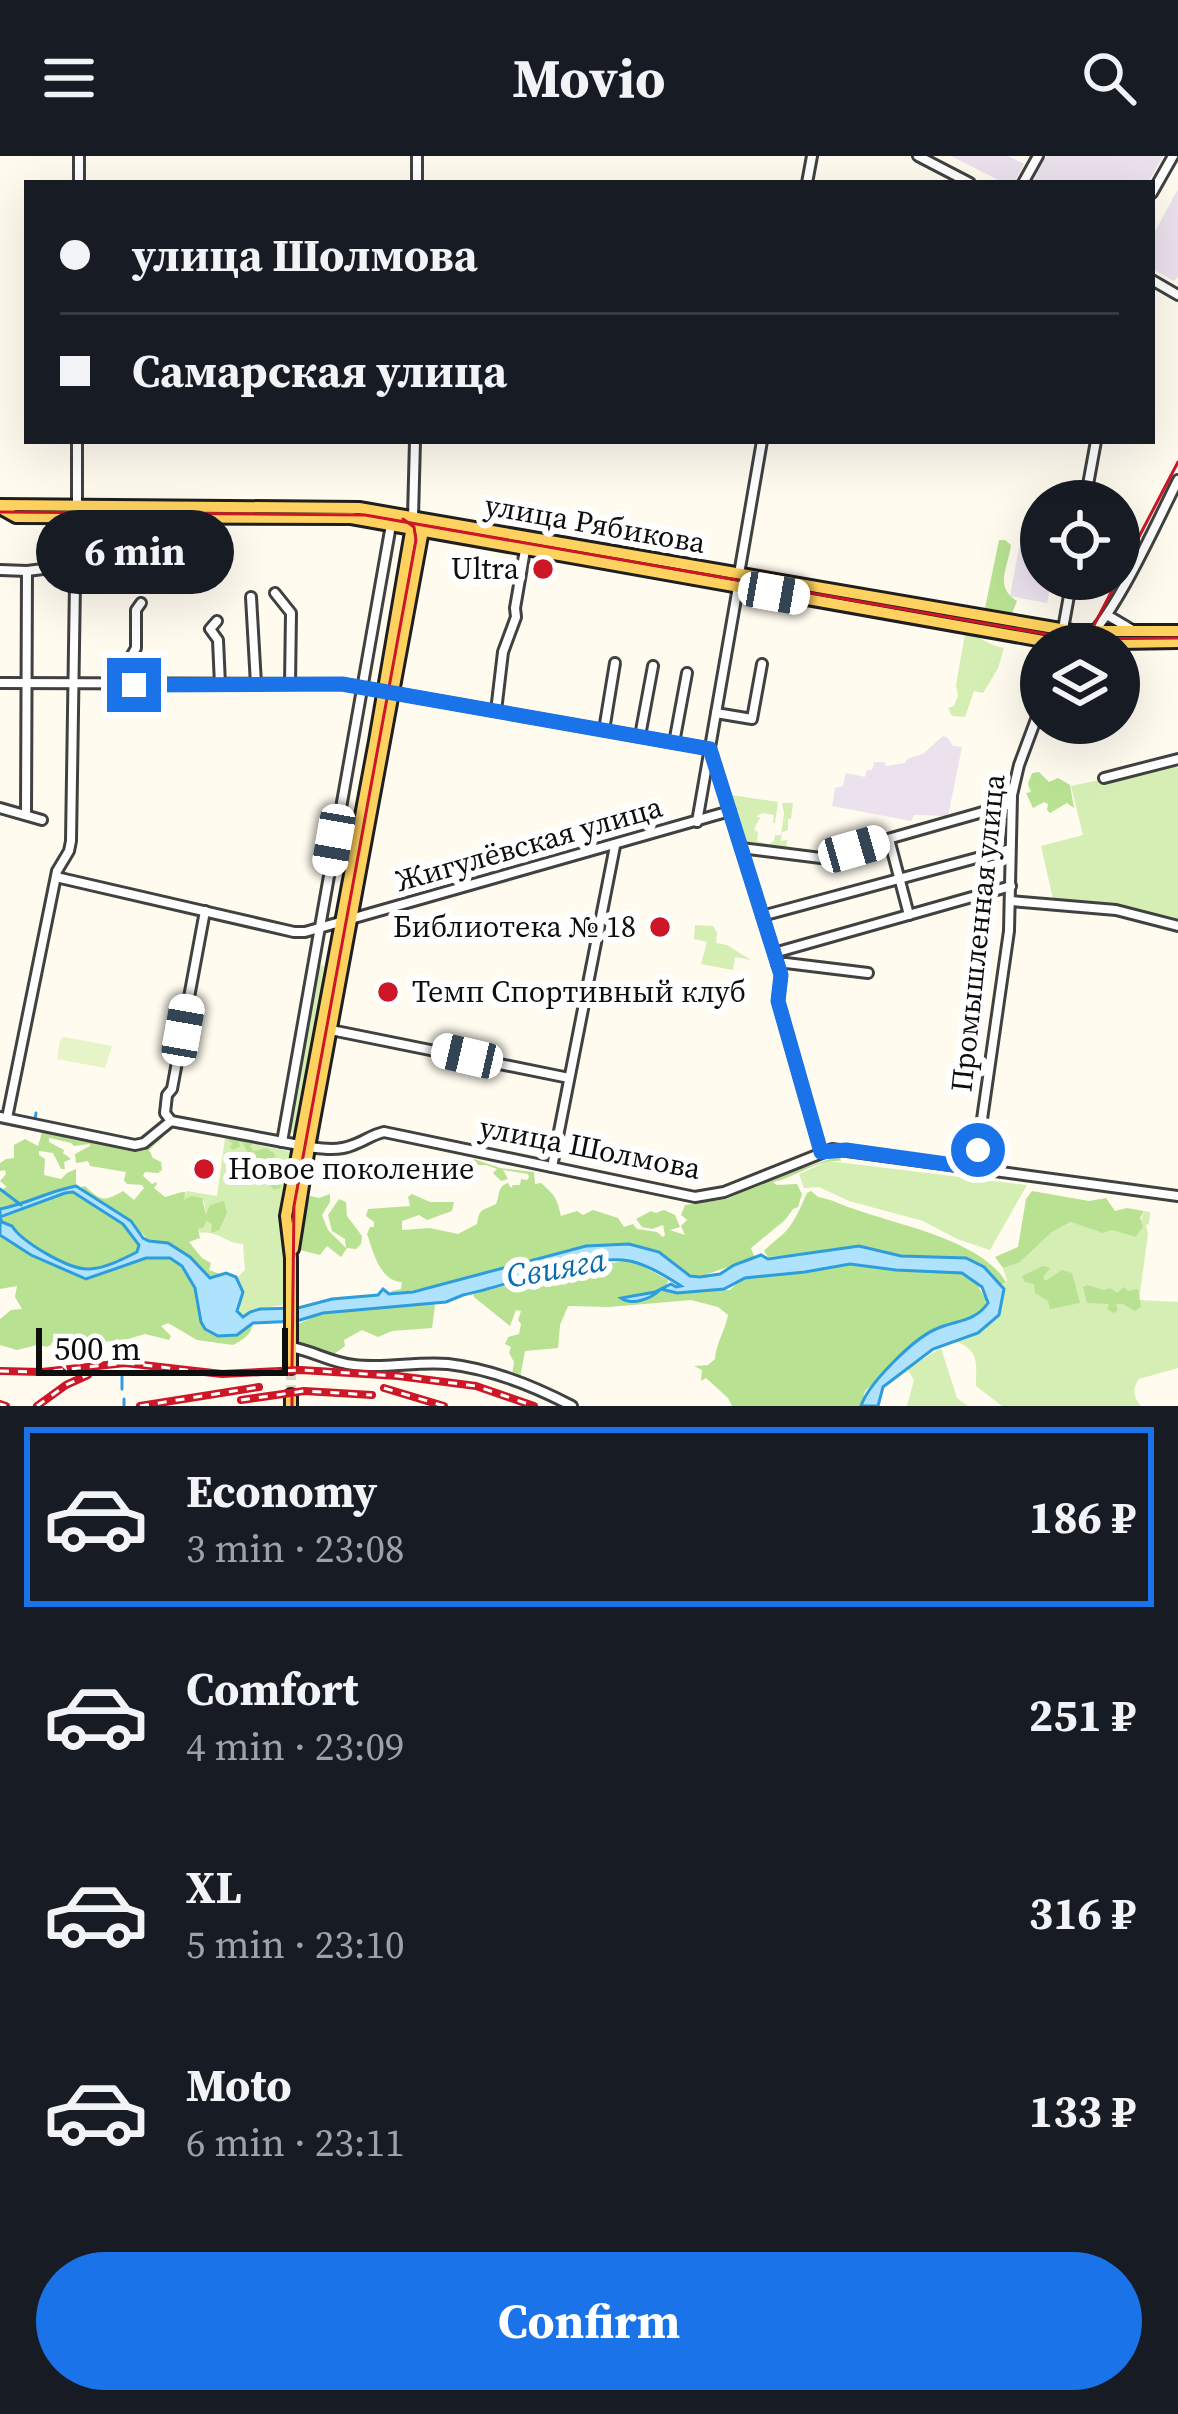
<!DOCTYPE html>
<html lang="en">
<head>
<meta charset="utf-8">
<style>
  body { margin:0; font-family:"Source Serif 4",serif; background:#242831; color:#f1f3f6; height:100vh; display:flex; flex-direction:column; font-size:45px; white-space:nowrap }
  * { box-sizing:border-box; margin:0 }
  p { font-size:39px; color:#9ea1a6 }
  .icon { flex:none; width:66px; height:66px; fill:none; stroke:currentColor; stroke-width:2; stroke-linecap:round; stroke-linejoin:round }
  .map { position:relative; height:1250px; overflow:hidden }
  .side { display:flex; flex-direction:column; background:#171b24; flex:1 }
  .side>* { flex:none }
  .top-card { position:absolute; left:24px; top:24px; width:1131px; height:264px; border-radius:0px; box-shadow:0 12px 48px #0002; display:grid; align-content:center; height:264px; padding:0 36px; background:#171b24 }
  .controls { position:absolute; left:1020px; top:324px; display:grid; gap:24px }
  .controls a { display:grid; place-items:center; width:120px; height:120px; border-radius:50%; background:#171b24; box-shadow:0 12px 48px #0002; font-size:60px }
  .scale { position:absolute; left:36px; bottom:30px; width:252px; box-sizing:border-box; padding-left:12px; border:6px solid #0e0e0e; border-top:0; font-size:33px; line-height:42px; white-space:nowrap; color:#0e0e0e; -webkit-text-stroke:9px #fff; paint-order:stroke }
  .end { position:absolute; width:54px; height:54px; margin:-27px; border:15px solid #1a73e8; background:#fff; box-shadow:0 0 0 6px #fff }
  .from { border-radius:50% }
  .bubble { position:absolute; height:84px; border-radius:42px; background:#171b24; box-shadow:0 12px 48px #0002; font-size:39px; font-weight:700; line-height:84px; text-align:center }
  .car { position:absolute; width:36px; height:72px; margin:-36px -18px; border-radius:15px; box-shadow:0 0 9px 3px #0007; background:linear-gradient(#fff 24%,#345 0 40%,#fff 0 76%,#345 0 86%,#fff 0) }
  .top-card b { display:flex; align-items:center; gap:42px; height:114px; font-size:45px }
  .top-card b+b { border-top:3px solid #363941 }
  .top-card i { width:30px; height:30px; background:#f1f3f6 }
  ul { padding:21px 0 0; list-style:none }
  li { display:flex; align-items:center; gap:36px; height:180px; margin:0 24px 18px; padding:0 12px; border:6px solid transparent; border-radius:0px }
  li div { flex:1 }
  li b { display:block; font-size:45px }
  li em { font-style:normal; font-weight:700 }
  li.selected { border-color:#1a73e8 }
  li>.icon { width:108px; height:108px; stroke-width:1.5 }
  .primary-button { display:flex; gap:24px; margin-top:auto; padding:24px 36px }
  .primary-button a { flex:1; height:138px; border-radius:72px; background:#1a73e8; color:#fff; font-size:48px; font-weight:700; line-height:138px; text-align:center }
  header { display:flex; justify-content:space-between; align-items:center; height:156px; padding:0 36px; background:#171b24; font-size:54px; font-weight:700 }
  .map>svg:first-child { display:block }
  .industrial { fill:#ece2ee }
  .green { fill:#d5eeb4 }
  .forest { fill:#b8e192 }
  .pitch { fill:#e6f4c7 }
  .water { fill:#aee2fd; stroke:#2d9ddb; stroke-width:3 }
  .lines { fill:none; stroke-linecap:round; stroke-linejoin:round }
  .stream { stroke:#2d9ddb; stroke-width:3 }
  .major-tunnel { stroke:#dbd7cd; stroke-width:10; stroke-dasharray:10 5; stroke-linecap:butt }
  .minor-casing { stroke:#414141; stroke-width:14 }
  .major-casing { stroke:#1f1f1f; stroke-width:16 }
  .minor { stroke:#fff; stroke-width:8 }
  .major { stroke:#ffd25f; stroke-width:10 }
  .tram { stroke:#cd1727; stroke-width:3 }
  .rail-casing { stroke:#cd1727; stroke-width:8 }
  .rail { stroke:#fff; stroke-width:3; stroke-dasharray:9; stroke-linecap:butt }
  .route { stroke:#1a73e8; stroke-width:15 }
  .poi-dot { fill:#cd1727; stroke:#fff; stroke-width:4.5 }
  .labels { text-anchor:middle; stroke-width:12; stroke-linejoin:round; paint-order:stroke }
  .street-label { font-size:30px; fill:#0e0e0e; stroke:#fff }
  .poi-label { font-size:30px; fill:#0e0e0e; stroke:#fff; text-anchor:end }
  .water-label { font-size:33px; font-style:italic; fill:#096cae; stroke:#fff }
</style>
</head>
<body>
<header><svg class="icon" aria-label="menu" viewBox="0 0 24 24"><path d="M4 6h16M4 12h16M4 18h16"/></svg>Movio<svg class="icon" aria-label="search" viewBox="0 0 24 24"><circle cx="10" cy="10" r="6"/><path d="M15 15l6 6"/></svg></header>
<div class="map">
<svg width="1178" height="1250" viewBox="0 0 1178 1250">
  <rect width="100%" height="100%" fill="#fffbef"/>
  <g class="industrial">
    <polygon points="951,0 1008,0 1024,8 1014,27 1004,27"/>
    <polygon points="1046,0 1163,0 1148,27 1032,27"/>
    <polygon points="1178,33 1178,121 1174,125 1152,113 1152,81"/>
    <polygon points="1019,392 1041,396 1041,423 1052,423 1047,447 1010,440"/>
    <polygon points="943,580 948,582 953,590 962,591 948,660 914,659 911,665 832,650 835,632 843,630 846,617 865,621 867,614 872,614 874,606 884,606 886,610 905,607 907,603 923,598"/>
  </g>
  <g class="green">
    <path d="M965,478C981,479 988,490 1004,492L998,512L983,537L974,535L965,561L952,560L948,552L954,550L958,540L956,529Z"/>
    <polygon points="1172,609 1178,612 1178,765 1122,749 1053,743 1041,690 1083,679 1071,630"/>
    <polygon points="731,639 778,646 775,667 773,667 774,659 762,657 757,660 760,662 754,673 758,676 757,685 769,688 774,685 775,679 781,679 784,657 782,647 793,647 791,663 788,663 788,674 782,676 781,685 787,684 786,693 780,692 779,696 744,691 729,641"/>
    <polygon points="695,769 713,770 717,777 716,787 727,789 751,804 735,801 733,814 701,808 707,786 694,783"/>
    <polygon points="316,809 324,810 322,822 329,824 299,977 287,976"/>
    <path d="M225,982L292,996L280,1064L286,1104L283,1149L252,1154L243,1161L239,1157L242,1131L237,1122L245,1114L243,1088C226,1088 218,1074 200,1077L198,1073L204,1071L207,1066L204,1045L191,1040L185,1044L182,1042L187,1035L217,1040Z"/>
    <polygon points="828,1005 1027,1029 990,1094 957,1083 923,1065 849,1045 819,1031 804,1032 799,1018"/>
    <path d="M1144,1055L1150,1056L1149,1068L1146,1069L1148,1078L1139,1144L1178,1146V1212L1139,1223C1132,1233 1133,1241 1141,1250H1002L976,1230C976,1206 980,1195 955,1185L966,1183L999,1159L1003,1129L1007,1125L1003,1112L1019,1107L1052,1076L1072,1066L1101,1076L1112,1074L1135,1081Z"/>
    <polygon points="941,1192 957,1242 968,1250 907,1250 914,1224 907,1213"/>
  </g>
  <g class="forest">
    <path d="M999,384H1005L1011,389C1008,412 994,431 1017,445L1012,457L985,452Z"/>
    <polygon points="1039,616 1049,626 1058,622 1070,629 1074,652 1067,647 1050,657 1047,654 1048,648 1044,646 1033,652 1026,637 1031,636 1028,628 1032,617"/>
    <path d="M43,973L134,994L144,993L165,976L163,981L149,994L153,1002L161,1006L162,1014L158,1017L145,1016L143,1020L152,1028L156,1026L157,1028L154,1032L165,1041L182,1036H185L184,1044L191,1040L202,1042L206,1059L210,1049L224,1045L227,1057L219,1074L211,1077L212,1068L207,1065L204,1071L198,1073L200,1082L189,1086L202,1102L211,1107L209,1114L220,1118L210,1121C191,1102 177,1088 149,1085L131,1065L84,1037L81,1031L85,1030C101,1045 104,1046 123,1035L134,1044L144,1032L142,1029L127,1028L124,1024L126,1016L90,1010L88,1005L76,1007L75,998L90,990V988L74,990L71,987L49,982V986L64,994L63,997L71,1003L64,1006L65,1013H61L53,997L39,995V999L45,1003L44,1019L61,1023L67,1017L76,1013V1030C49,1035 27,1048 0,1053V1035L7,1031L0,1025L6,1018L5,1014L0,1015V1007L6,1003L14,1002V989L25,983L38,990Z"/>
    <polygon points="226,982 263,989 252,988 250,991 254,995 266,992 274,997 277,1008 284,1008 279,1040 280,1032 274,1034 269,1028 272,1026 276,1028 278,1018 257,1019 252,1011 246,1014 246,1006 249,999 243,987 239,986 240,991 232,994 230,990 233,988"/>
    <path d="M840,1001L841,1005C816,1003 796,1022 773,1026L777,1029L797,1028L802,1038L798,1051L793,1053L785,1064L751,1092L754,1100H760L702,1120L690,1119L660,1096L629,1089H585L509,1112L392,1139L391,1135L401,1133L402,1126C380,1125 374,1098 367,1078L370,1071H374V1066L366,1060L368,1053L410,1050L408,1041L412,1038L430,1046H454L452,1055L427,1064L419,1059L402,1065V1074L430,1072L458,1078L477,1068C480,1051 481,1056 496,1048C500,1040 497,1030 508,1027L511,1032L513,1029H520L521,1023L527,1024L529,1021L528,1018L503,1014L508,1023L501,1025L493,1017L497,1013L486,1009H472L474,1003L500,1012L534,1016L535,1028L541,1027C556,1040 557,1043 561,1060L577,1055L583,1059L593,1054L618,1062L624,1071L633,1068L637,1073L657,1076L663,1081L665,1079L663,1069L652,1073L642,1071L636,1063L651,1055L656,1057L664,1054L675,1059L680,1071L670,1074L685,1079L681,1070L687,1064L681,1059L685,1049L727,1043L792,1013C809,1013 823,1003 840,1001Z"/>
    <path d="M811,1035L818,1041C831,1043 841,1049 854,1053C898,1069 981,1084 1006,1126L1000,1130C984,1108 969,1101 941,1104L812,1097L768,1101L764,1095C771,1087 780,1082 787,1074C796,1063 801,1050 807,1037Z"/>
    <polygon points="1032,1035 1089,1045 1106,1042 1115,1055 1127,1052 1144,1055 1140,1062 1143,1071 1135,1081 1112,1074 1103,1077 1071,1066 1052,1076 1019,1107 1003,1112 995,1101 1018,1091 1026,1043"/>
    <path d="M73,1036L123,1068L140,1090L137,1096C123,1103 104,1113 89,1113C69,1114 22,1086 13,1070L2,1066L0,1061L65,1037Z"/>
    <polygon points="330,1038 330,1046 322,1059 328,1074 346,1092 345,1083 332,1075 328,1059 339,1043 346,1046 347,1060 362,1080 361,1088 356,1093 347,1092 341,1101 327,1090 320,1099 300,1094 304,1044 311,1040 319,1042"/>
    <path d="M0,1079L31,1099L86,1123C123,1114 173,1076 194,1129C197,1137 197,1148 200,1157C204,1165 213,1173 218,1180L246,1171L253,1167C252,1178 243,1184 233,1189L197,1184L168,1167L161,1170L171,1180L169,1184L145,1178L128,1183L53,1192L37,1189L17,1194L0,1189V1163L11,1154L22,1153L15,1141L17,1130L0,1133Z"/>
    <path d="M631,1104L668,1124L666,1133L677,1137L685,1134H730L743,1121L853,1106L895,1115L962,1117L976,1127L985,1142L986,1152L964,1165L929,1178L865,1235L861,1250H732L728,1242L706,1222L701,1225L702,1214L694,1210L708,1209L715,1203C716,1187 725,1175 728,1159L718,1151L691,1144L609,1151L568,1150L560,1169L558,1192L525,1195L520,1222L512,1219L514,1206L509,1197L511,1191L505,1188L508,1181L519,1178L521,1168L518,1164L521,1155L516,1154L510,1170L474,1141L473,1138L562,1115Z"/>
    <polygon points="1043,1110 1050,1112 1043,1121 1045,1125 1062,1114 1072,1117 1080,1147 1050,1153 1048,1145 1035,1137 1034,1128 1025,1126 1022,1120"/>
    <polygon points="1087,1129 1104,1134 1110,1132 1117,1137 1124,1131 1128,1135 1138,1133 1141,1151 1135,1155 1123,1148 1116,1148 1118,1154 1114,1157 1107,1153 1109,1148 1087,1147 1083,1131"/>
    <polygon points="431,1147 435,1149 432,1172 392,1175 378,1181 362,1174 344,1184 345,1190 330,1201 299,1185 298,1168 322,1157"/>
  </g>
  <polygon class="pitch" points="64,881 112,890 105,912 57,903 60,884"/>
  <path class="water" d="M76,1030L131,1065L143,1082L149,1085L168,1087L190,1101L210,1122L226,1117L236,1121L243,1136L237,1155L243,1161L250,1156L260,1153L298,1152L332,1143L378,1139L383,1133L389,1138L413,1136L586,1090L629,1088L659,1096L690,1120L700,1121L720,1118L734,1109L761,1099L768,1103L859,1090L901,1100L966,1102L984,1111L1004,1133L999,1159L978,1177L933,1193L883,1231L878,1250H861C868,1228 913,1183 936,1173C955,1164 974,1167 988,1147L982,1131L962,1117L896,1114L850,1108L805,1116L745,1122L724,1133L677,1137L661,1133C651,1143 632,1150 621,1142L655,1136L671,1128L676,1131L681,1130C666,1120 648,1109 630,1105C585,1097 510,1130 463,1139L446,1146L323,1157L297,1165L253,1167L237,1179L218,1180L205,1173L201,1166L195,1132L182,1110L170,1102H146L86,1123L31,1099L0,1079V1062L2,1066L12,1070C22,1086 69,1114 89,1113C104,1113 123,1103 137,1096L139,1089L123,1068L73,1036L65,1037L0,1061V1053C27,1048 49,1035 76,1030Z"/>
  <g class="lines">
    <g class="stream">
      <polyline points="35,963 36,957"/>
      <polyline points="0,1033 21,1049"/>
      <polyline points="122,1220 122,1233"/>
      <polyline points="124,1243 124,1249"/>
    </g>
    <polyline class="major-tunnel" points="291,1239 291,1212"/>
    <g class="minor-casing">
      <g id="minor">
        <polyline points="79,0 79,27"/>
        <polyline points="918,0 970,27"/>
        <polyline points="417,27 417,0"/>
        <polyline points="807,27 812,0"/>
        <polyline points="1023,27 1038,0"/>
        <polyline points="1152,37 1173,0"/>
        <polyline points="1152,124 1178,139"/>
        <polyline points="1085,345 1096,285"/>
        <polyline points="77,350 77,285"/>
        <polyline points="413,361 415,285"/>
        <polyline points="0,414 27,415 76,409"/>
        <polyline points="739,418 762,285"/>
        <polyline points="275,437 291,457 290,528"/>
        <polyline points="251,441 256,528"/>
        <polyline points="1107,459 1134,475"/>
        <polyline points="217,465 210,473 218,484 220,529"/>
        <polyline points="1063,473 1072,423"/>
        <path d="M1081,487C1111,470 1160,359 1178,324"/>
        <polyline points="0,527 342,528 710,593"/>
        <polyline points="128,528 129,504 136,492 136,454 141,447"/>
        <polyline points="496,555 503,496 516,461 515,452 525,394"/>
        <polyline points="716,557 752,563 762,508"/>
        <polyline points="604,574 615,507"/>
        <polyline points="640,580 653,510"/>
        <polyline points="674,587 687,517"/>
        <polyline points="710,593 781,819 778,845 821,996"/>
        <polyline points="1104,622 1178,603"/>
        <polyline points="0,652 42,664"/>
        <polyline points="26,659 27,415"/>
        <polyline points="697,666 738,431"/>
        <polyline points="889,683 909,759"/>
        <polyline points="741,692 821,702 1011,648"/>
        <polyline points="56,721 294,776 305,776 730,655"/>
        <polyline points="1011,745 1116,754 1178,770"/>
        <polyline points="762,760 1010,693"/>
        <polyline points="774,797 1011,730"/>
        <polyline points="777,808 786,807 868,817"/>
        <polyline points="331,874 569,922"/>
        <polyline points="0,961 135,989 144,987 171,965 299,989"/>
        <polyline points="7,962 57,715 69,695 71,685 76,362"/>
        <polyline points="171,965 165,957 167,939 172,933 205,755"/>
        <polyline points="282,986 391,369"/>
        <path d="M309,991C324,993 339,995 353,989C365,985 371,979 384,976L695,1041L724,1036L832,993L1178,1040"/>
        <polyline points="552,1011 615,690"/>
        <polyline points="975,1012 1009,775 1012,639 1019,609 1041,550"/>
        <path d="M291,1191C313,1195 332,1207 354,1209C386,1213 417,1205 448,1208C491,1213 534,1230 572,1250"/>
      </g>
    </g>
    <g class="major-casing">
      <g id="major">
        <polyline points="0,349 359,352 1072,475 1178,475"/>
        <polyline points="0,352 16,361 351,362 1060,488 1178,486"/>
        <polyline points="293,1093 309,991 423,374 419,368"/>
        <polyline points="291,1212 291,1102 286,1060 375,585 412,370"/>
        <polyline points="291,1250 291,1239"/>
      </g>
    </g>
    <use href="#minor" class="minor"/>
    <use href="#major" class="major"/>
    <g class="tram">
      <polyline points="0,356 365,359 1074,483 1178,482"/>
      <polyline points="1119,419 1178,306"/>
      <polyline points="1074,483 1083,482 1090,477 1118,423"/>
      <polyline points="292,1212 294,1050 416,384 414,371 403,363"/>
      <polyline points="292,1250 292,1239"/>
    </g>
    <g class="rail-casing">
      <g id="rail">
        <polyline points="0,1215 42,1216 125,1207 222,1218 301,1214 398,1220 476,1230 534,1250"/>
        <polyline points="384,1232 444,1250"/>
        <polyline points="241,1244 304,1235 372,1239"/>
        <polyline points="0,1248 6,1250"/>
        <polyline points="37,1250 66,1229 88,1219"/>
        <polyline points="140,1250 259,1231"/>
      </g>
    </g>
    <use href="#rail" class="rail"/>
  </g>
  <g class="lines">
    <polyline class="route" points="134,529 342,528 710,593 781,819 778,845 821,996 846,994 975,1012 978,994"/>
  </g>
  <g class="poi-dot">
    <circle cx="543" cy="413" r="12"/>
    <circle cx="660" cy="771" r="12"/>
    <circle cx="388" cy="836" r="12"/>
    <circle cx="204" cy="1013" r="12"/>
  </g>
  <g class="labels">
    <g class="street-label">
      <text transform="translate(595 368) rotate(10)" y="10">улица Рябикова</text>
      <text transform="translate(529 688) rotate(-16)" y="10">Жигулёвская улица</text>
      <text transform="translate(978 777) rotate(-84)" y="10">Промышленная улица</text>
      <text transform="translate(590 992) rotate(11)" y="10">улица Шолмова</text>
    </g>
    <g class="poi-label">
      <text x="519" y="423">Ultra</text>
      <text x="636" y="781">Библиотека № 18</text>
      <text x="412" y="846" text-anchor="start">Темп Спортивный клуб</text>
      <text x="228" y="1023" text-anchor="start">Новое поколение</text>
    </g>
    <g class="water-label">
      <text transform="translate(556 1111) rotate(-10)" y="12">Свияга</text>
    </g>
  </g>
</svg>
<div class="controls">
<a><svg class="icon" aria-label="locate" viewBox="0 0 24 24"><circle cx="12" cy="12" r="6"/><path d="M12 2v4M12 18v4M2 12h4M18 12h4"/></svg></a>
<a><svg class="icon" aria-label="layers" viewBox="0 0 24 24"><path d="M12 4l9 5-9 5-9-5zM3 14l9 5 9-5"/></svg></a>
</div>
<div class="scale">500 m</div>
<i class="end from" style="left:978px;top:994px"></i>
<i class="end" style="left:134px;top:529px"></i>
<div class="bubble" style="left:36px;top:354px;width:198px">6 min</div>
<i class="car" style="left:774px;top:437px;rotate:100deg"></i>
<i class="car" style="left:334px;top:684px;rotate:190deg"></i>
<i class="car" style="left:854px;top:693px;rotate:74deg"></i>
<i class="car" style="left:183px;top:874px;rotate:10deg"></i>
<i class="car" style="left:467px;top:900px;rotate:283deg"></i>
<div class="top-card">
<b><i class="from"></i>улица Шолмова</b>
<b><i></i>Самарская улица</b>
</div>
</div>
<section class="side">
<ul>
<li class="selected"><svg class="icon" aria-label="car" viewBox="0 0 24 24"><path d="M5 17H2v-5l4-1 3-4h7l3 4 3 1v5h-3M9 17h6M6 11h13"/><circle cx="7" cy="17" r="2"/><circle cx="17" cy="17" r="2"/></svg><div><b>Economy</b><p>3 min · 23:08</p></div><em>186 ₽</em></li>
<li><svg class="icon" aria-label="car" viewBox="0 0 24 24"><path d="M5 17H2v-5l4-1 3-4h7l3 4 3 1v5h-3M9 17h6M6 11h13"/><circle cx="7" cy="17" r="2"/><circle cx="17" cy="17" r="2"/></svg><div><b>Comfort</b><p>4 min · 23:09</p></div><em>251 ₽</em></li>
<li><svg class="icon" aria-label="car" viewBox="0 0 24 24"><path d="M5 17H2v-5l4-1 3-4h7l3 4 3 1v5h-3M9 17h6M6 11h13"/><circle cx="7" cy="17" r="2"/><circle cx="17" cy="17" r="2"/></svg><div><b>XL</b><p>5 min · 23:10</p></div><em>316 ₽</em></li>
<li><svg class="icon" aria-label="car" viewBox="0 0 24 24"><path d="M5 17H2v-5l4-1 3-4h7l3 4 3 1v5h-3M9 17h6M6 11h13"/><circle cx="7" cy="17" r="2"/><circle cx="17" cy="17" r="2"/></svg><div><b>Moto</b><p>6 min · 23:11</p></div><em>133 ₽</em></li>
</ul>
<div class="primary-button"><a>Confirm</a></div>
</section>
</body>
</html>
